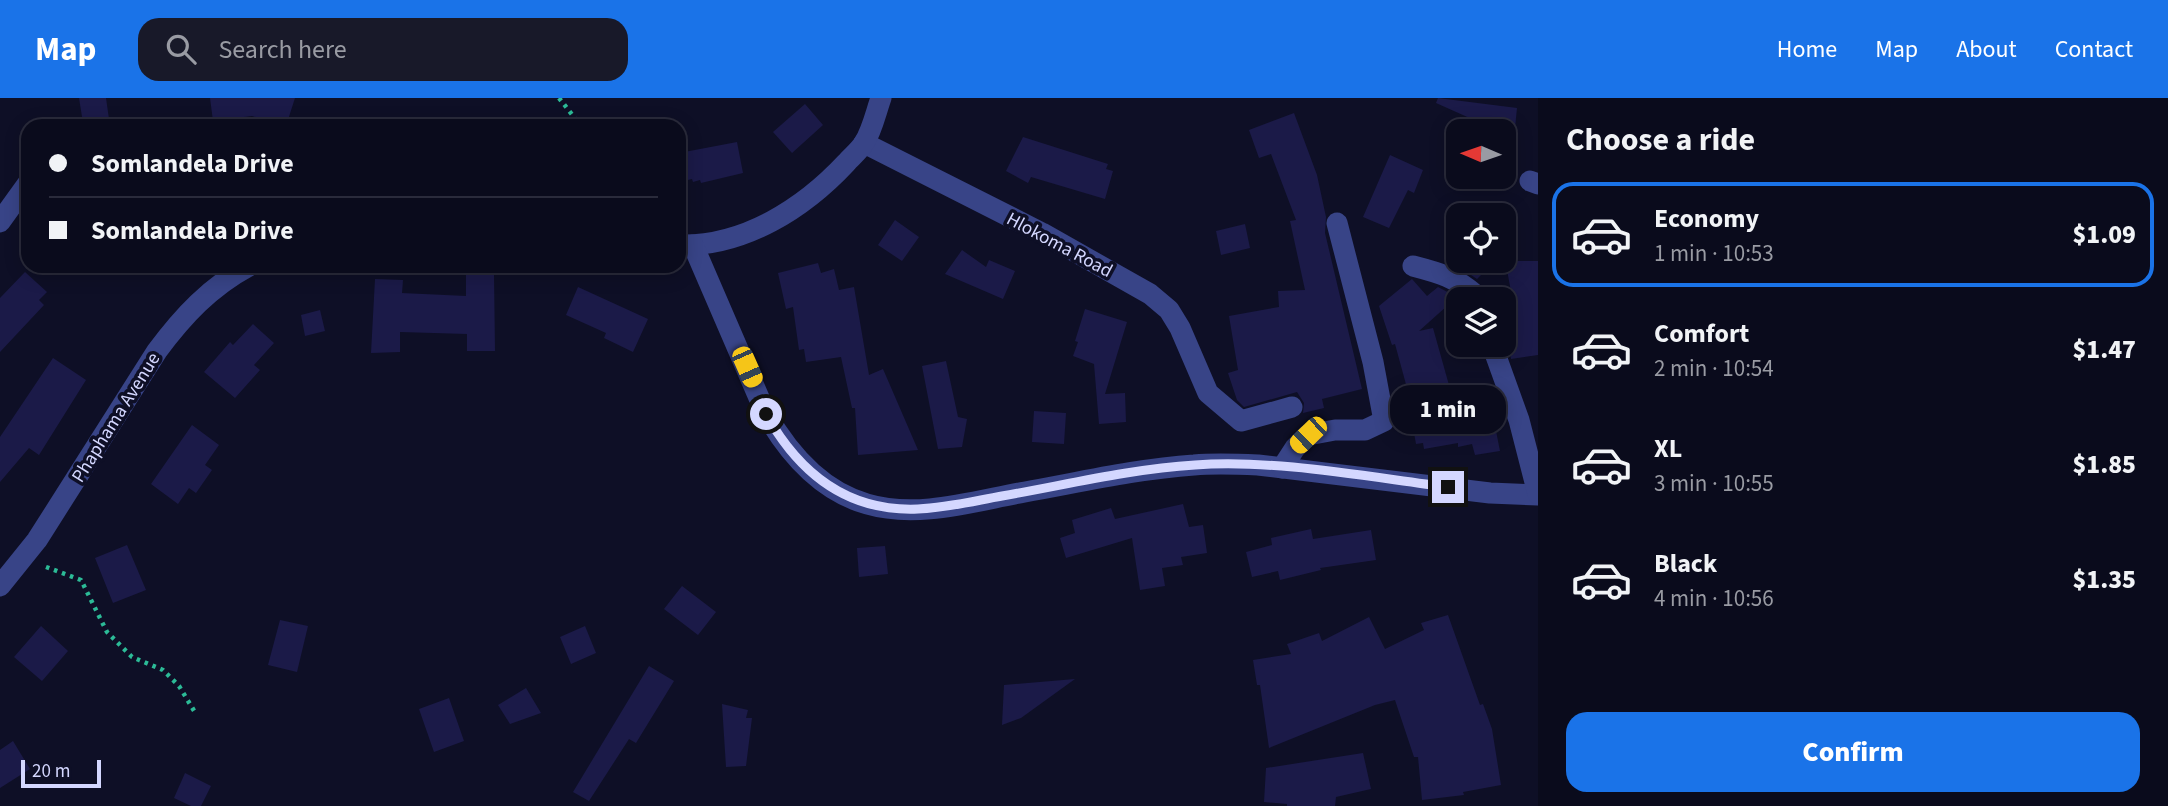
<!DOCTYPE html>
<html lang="en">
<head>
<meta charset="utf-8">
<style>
  body { margin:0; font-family:"Source Sans 3",sans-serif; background:#181929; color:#f1f3f6; height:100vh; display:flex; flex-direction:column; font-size:26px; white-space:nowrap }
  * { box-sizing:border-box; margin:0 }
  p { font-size:23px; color:#999ba3 }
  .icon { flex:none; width:38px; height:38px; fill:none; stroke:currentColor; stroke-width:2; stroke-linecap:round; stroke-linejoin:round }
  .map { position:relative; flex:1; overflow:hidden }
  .side { display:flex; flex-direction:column; background:#0a0b1c; width:630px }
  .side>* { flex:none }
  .hud { position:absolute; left:21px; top:21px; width:665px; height:154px; border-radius:21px; box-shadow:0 4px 18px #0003,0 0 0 2px #2a2b3b; display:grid; align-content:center; height:154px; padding:0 28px; background:#0a0b1c }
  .needle { width:46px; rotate:272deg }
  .controls { position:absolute; left:1446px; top:21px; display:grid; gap:14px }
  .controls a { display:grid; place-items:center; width:70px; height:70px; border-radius:14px; background:#0a0b1c; box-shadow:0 4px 18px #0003,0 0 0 2px #2a2b3b; font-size:35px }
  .scale { position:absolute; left:21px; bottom:18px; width:80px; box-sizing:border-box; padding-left:7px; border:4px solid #d4d7ff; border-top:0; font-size:19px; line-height:24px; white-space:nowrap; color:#d4d7ff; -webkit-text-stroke:5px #0e0f26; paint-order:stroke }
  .end { position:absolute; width:32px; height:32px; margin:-16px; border:9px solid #d4d7ff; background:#111; box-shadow:0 0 0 4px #111 }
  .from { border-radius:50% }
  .bubble { position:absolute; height:49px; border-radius:21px; background:#0a0b1c; box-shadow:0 4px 18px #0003,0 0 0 2px #2a2b3b; font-size:23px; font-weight:800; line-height:49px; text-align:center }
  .car { position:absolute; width:21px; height:42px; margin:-21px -10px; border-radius:9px; box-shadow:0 0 5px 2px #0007; background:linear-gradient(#f5c518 24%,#345 0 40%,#f5c518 0 76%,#345 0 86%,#f5c518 0) }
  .hud b { display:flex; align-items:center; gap:24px; height:66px; font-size:26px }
  .hud b+b { border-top:2px solid #2a2b3b }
  .hud i { width:18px; height:18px; background:#f1f3f6 }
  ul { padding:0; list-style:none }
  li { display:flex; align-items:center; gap:21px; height:105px; margin:0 14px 10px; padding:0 14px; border:4px solid transparent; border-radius:21px }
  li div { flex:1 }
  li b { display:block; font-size:26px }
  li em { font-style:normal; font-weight:800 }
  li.selected { border-color:#1a73e8 }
  li>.icon { width:63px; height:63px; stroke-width:1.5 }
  h2 { padding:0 28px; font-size:32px; line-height:84px }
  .button { display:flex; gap:14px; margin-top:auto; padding:14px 28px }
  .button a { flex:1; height:80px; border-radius:21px; background:#1a73e8; color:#fff; font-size:28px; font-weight:800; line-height:80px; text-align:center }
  header { display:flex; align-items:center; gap:42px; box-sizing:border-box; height:98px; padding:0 35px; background:#1a73e8; color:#fff }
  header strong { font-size:33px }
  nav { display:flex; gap:38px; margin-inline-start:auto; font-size:24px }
  .search { width:490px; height:63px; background:#181929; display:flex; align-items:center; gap:18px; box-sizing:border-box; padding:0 24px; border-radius:21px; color:#999ba3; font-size:26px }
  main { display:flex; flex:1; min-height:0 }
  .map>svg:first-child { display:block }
  .building { fill:#1b1a48 }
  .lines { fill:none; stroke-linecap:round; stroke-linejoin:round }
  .path { stroke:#2cbb97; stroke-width:4.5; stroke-dasharray:3.5 5; stroke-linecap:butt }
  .minor { stroke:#384487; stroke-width:21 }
  .route { stroke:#d4d7ff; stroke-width:9 }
  .labels { text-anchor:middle; stroke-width:7; stroke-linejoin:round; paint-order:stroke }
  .street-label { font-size:19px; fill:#d4d7ff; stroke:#0e0f26 }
</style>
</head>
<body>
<header>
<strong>Map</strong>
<div class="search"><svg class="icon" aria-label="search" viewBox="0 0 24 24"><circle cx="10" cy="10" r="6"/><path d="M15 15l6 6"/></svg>Search here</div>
<nav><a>Home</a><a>Map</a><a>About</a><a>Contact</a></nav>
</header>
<main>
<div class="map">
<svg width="1538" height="708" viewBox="0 0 1538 708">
  <rect width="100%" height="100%" fill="#0e0f26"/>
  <g class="building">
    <polygon points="79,0 106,0 109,21 83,25"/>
    <polygon points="210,0 295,0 286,28 252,18 213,23"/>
    <polygon points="1438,0 1517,10 1515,30 1483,26 1436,5"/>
    <polygon points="805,6 823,27 792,55 773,34"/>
    <polygon points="1294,15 1317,77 1326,119 1325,135 1362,291 1322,301 1324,310 1303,315 1304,305 1297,294 1244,309 1237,302 1228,275 1238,272 1229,218 1279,209 1278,193 1305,192 1290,123 1296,122 1271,56 1259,60 1249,32"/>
    <polygon points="1023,39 1108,66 1106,71 1113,73 1105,101 1031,79 1028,85 1006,73"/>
    <polygon points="737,44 743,75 701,85 700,82 693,84 692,81 679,84 679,55"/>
    <polygon points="1390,57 1423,72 1414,95 1408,92 1389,130 1363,119"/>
    <polygon points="895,122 919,139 902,163 878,147"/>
    <polygon points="1245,126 1250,150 1221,157 1216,133"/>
    <polygon points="962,152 986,169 989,162 1015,173 1003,201 945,176"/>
    <polygon points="1511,163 1538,163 1538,257 1511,261 1503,217 1515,215 1507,172"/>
    <polygon points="1472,164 1482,176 1477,181 1462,171"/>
    <polygon points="818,165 821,175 834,171 839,192 854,189 869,277 883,271 918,352 858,357 855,310 852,310 841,259 806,264 804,251 799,252 793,209 786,211 778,175"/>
    <polygon points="25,174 47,194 39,202 44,207 0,254 0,200"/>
    <polygon points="494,176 495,253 467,253 467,236 400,234 400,254 371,255 375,181 403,182 402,195 466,198 466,177"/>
    <polygon points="1412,181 1427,198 1438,189 1457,199 1419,233 1433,230 1454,305 1476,301 1476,305 1490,303 1500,353 1475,357 1472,346 1458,349 1458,345 1424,351 1423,345 1416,346 1412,324 1416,323 1395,246 1392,247 1379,208"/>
    <polygon points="578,189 648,221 633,254 604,240 606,235 566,217"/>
    <polygon points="1085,211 1127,224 1105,296 1125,295 1126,324 1099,326 1094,266 1073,258 1078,244 1075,243"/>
    <polygon points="320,212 325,233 305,238 301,217"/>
    <polygon points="253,226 274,245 254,267 260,272 235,300 204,274 230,244 233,247"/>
    <polygon points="53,260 86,282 39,357 29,350 0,384 0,339"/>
    <polygon points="946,263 958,319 967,321 962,349 938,351 922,268"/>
    <polygon points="1034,313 1066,315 1064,346 1032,344"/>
    <polygon points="192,327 219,347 205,367 212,372 196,395 189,390 178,406 151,386"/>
    <polygon points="1183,406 1189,429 1203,427 1207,455 1181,459 1183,467 1162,470 1165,488 1140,492 1132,440 1066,460 1060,440 1075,435 1072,422 1111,410 1115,421"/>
    <polygon points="1311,431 1313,441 1371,432 1376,462 1320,470 1321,472 1280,482 1278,473 1252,479 1246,454 1272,447 1271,440"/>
    <polygon points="127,447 146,492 113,505 95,460"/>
    <polygon points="885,448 888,476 859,479 857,450"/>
    <polygon points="682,488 716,514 698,537 664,511"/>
    <polygon points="1448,517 1480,607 1483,606 1492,631 1501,687 1463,694 1464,697 1422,702 1418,659 1414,659 1395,602 1375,607 1269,650 1260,587 1257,587 1253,562 1291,556 1287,546 1319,535 1322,543 1369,519 1385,551 1424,532 1421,525"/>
    <polygon points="280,522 308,528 297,574 268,567"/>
    <polygon points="41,528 68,553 42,583 14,559"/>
    <polygon points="585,528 596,555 571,566 560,539"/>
    <polygon points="649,568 674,583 636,645 629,641 589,703 573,694"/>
    <polygon points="1075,581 1021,620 1002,627 1004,587"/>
    <polygon points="526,590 541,615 510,626 498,607"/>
    <polygon points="449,600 464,643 434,654 419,611"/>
    <polygon points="722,606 748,612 746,620 752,620 746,668 726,669"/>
    <polygon points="13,643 30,671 0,690 0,652"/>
    <polygon points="1363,655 1371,691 1336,699 1335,708 1287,708 1287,706 1264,704 1266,670"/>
    <polygon points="185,675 211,688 201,708 191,708 174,700"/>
  </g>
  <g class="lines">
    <g class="path">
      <polyline points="559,0 581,28"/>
      <polyline points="46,469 81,482 107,534 132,559 163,572 179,588 196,616"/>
    </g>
    <g class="minor">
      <polyline points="864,45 1042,135 1150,196 1169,212 1180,230 1208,295 1241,323 1292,309"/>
      <polyline points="1530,83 1538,86"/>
      <polyline points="0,124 28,85"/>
      <path d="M681,147C745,148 804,110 846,65C851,59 859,53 864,45C872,33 876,14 881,0"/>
      <path d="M693,147L766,316C789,356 821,393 867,406C918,421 974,403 1025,394C1081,384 1137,371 1194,367C1215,365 1237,366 1258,367L1490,395L1538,397"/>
      <path d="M1413,168C1440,175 1455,179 1477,198L1479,201"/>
      <polyline points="1492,247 1519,322 1538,396"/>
      <polyline points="1282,370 1295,350 1308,337 1335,332 1365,332 1384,323 1373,264 1337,125"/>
      <path d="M0,488L37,442L157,253C183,218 210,189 249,168"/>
    </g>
  </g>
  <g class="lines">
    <path class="route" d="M766,316C799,375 847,414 918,411C946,410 974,403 1002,398C1065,387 1130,371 1195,367C1274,361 1368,379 1448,389"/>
  </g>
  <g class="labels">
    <g class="street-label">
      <text transform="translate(1060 146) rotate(28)" y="7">Hlokoma Road</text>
      <text transform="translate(115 319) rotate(-58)" y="7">Phaphama Avenue</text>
    </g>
  </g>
</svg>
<div class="controls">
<a><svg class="needle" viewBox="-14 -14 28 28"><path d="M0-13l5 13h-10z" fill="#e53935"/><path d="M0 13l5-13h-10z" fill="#999ba3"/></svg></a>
<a><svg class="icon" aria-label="locate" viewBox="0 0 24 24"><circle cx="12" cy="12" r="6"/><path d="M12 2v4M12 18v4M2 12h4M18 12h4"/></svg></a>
<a><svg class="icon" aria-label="layers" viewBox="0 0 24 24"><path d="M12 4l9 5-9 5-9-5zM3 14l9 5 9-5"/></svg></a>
</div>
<div class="scale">20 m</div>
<i class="end from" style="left:766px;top:316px"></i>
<i class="end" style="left:1448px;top:389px"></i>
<div class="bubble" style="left:1390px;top:287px;width:116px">1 min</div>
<i class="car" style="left:747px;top:269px;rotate:156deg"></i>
<i class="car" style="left:1308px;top:337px;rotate:226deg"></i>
<div class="hud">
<b><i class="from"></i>Somlandela Drive</b>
<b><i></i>Somlandela Drive</b>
</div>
</div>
<section class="side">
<h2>Choose a ride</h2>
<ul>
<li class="selected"><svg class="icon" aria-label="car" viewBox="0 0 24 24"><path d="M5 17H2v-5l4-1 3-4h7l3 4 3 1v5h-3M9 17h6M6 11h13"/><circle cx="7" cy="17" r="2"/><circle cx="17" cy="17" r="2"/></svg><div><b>Economy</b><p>1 min · 10:53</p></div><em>$1.09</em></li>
<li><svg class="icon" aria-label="car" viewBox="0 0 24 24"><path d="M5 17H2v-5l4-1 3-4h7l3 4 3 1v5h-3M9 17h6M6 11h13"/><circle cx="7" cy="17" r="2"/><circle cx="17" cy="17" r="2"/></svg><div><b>Comfort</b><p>2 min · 10:54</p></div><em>$1.47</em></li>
<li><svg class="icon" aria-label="car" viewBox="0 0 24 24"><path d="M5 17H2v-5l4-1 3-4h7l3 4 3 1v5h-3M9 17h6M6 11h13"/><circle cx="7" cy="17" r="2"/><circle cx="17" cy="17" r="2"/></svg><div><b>XL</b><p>3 min · 10:55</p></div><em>$1.85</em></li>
<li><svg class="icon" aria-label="car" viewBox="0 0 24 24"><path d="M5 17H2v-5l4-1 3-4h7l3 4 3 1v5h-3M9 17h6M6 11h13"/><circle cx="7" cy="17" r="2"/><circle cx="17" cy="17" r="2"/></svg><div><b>Black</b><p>4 min · 10:56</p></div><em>$1.35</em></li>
</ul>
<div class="button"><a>Confirm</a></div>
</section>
</main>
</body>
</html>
